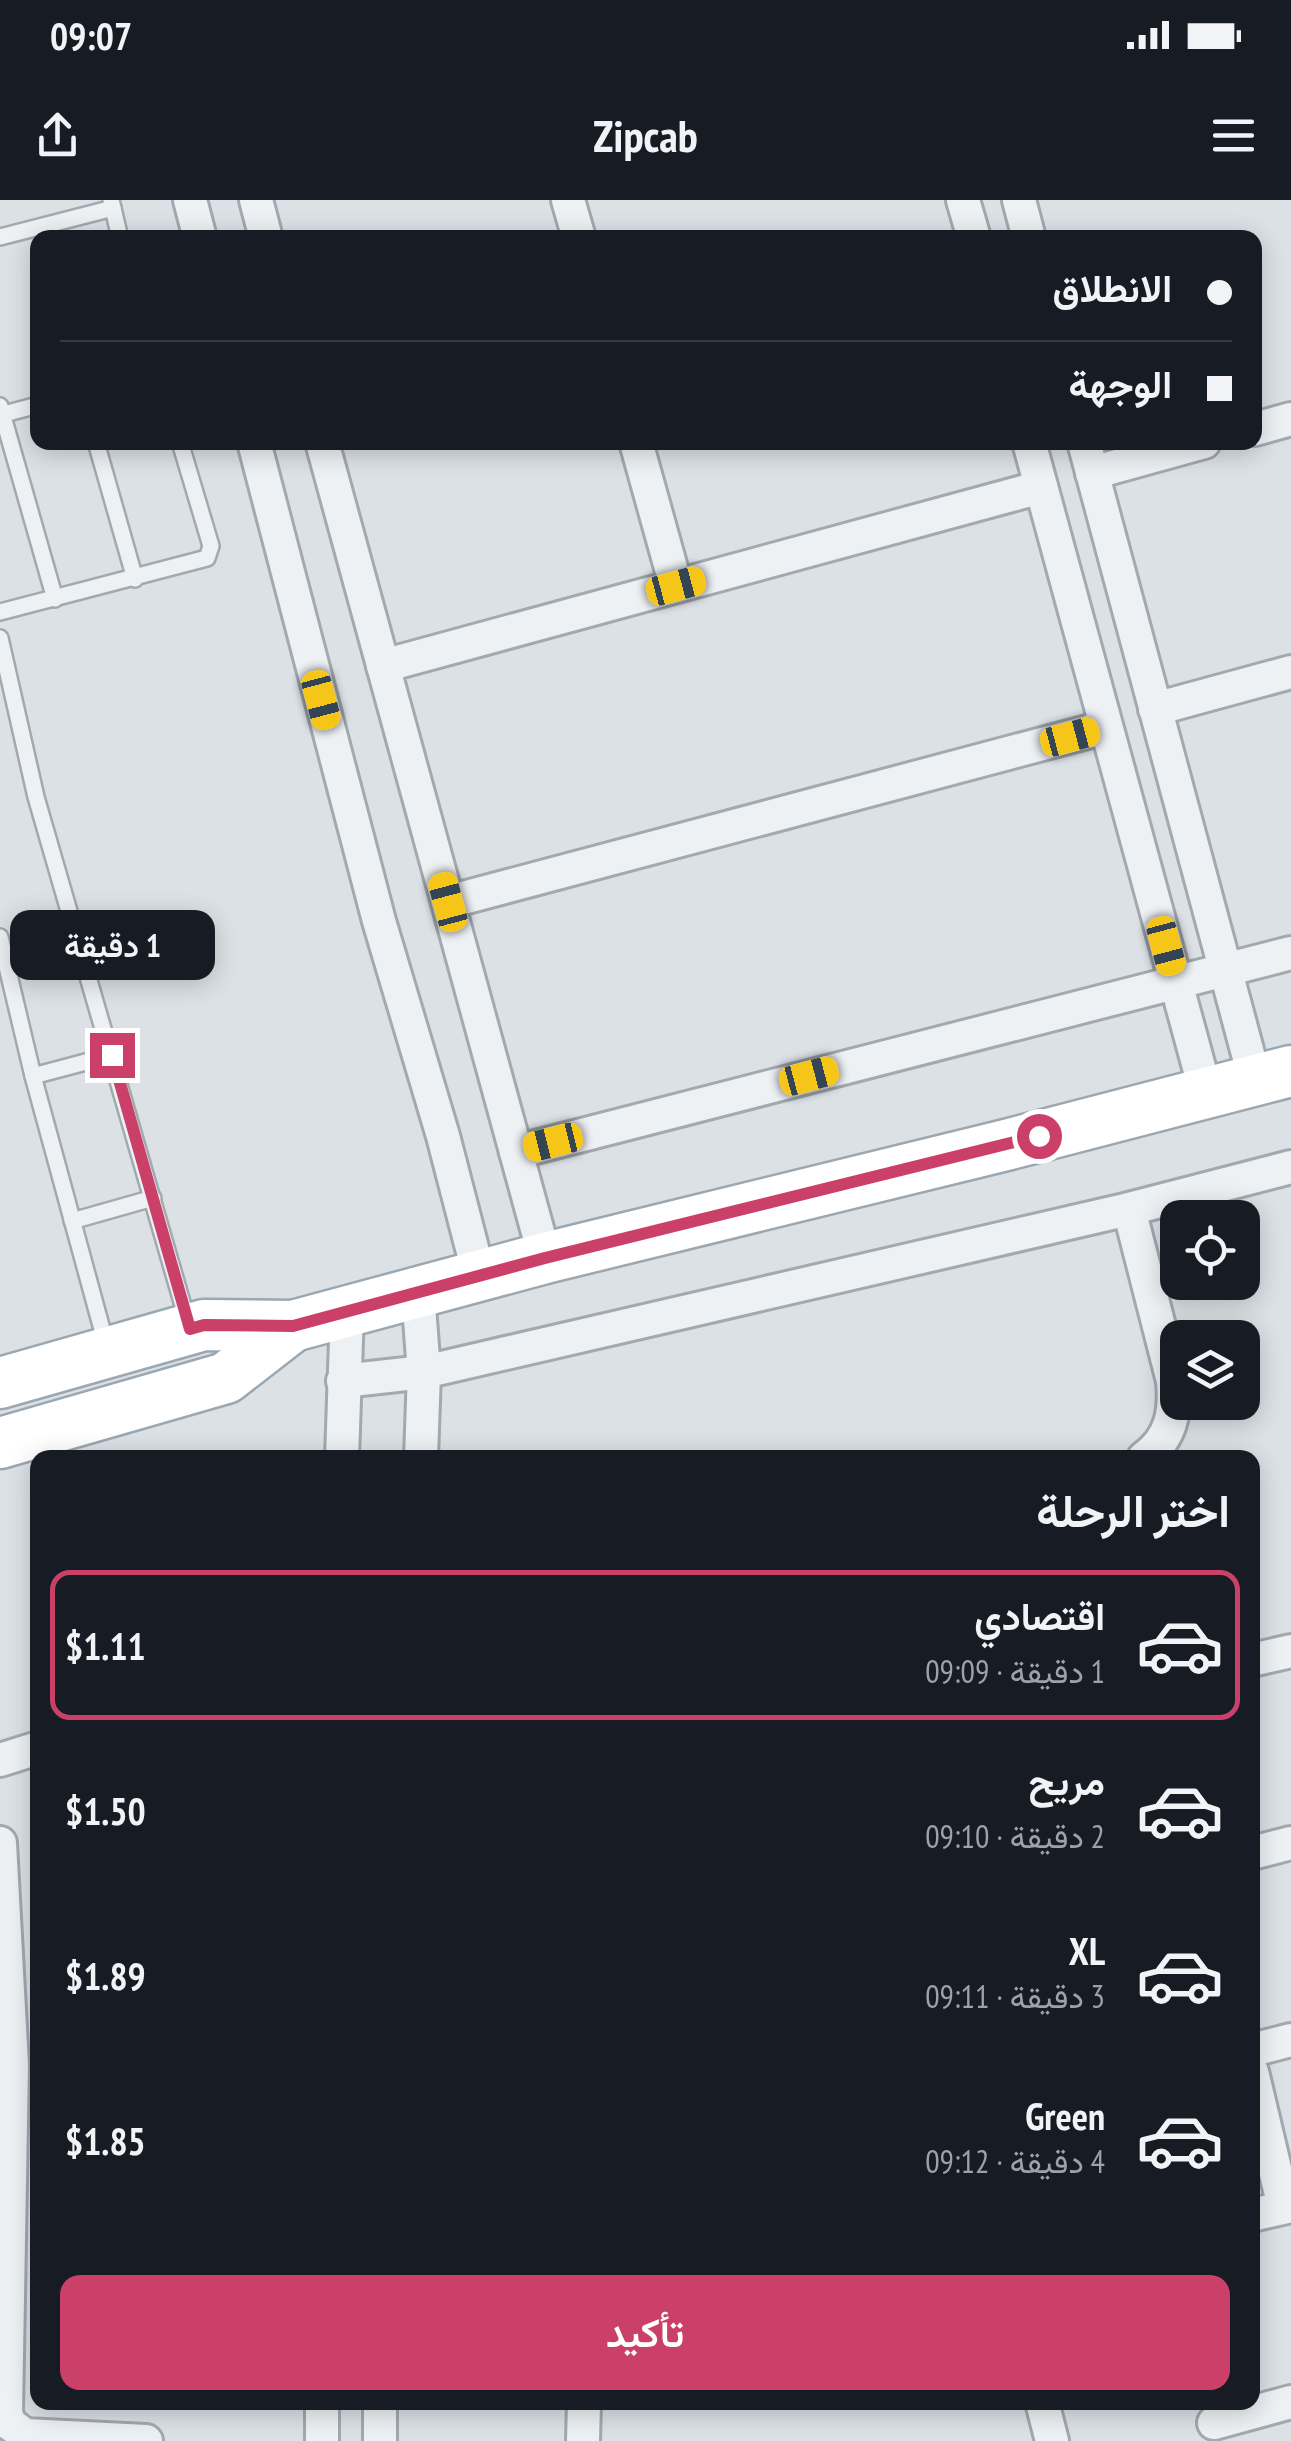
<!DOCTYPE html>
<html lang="ar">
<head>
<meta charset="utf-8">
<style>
  body { margin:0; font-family:"PT Sans Narrow",Vazirmatn,sans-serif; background:#20242c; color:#f1f3f6; direction:rtl; height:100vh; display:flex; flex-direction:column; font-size:38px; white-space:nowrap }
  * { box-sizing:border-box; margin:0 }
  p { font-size:32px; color:#9ea1a6 }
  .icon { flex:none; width:55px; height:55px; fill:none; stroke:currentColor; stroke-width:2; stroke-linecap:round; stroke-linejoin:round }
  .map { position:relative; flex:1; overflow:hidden; direction:ltr }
  .drawer { position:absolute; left:30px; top:1250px; width:1230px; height:960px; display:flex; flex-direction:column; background:#171b24; border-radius:20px; box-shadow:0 5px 25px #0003; direction:rtl }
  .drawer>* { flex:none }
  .guide { position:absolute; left:30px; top:30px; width:1232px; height:220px; border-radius:20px; box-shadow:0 5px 25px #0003; direction:rtl; display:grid; align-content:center; height:220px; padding:0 30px; background:#171b24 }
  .fabs { position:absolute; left:1160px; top:1000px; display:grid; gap:20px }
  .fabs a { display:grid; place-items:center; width:100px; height:100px; border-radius:20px; background:#171b24; box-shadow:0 5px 25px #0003; font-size:50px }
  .end { position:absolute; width:45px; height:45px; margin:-22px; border:12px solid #cb4069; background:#fff; box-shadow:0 0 0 5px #fff }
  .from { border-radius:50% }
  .bubble { position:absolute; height:70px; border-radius:20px; background:#171b24; box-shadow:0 5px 25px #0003; font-size:32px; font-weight:600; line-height:70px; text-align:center; direction:rtl }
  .car { position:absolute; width:30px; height:60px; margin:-30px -15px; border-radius:12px; box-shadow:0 0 8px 2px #0007; background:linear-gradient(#f5c518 24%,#345 0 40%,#f5c518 0 76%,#345 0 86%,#f5c518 0) }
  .guide b { display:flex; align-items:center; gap:35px; height:95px; font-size:38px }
  .guide b+b { border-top:2px solid #363941 }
  .guide i { width:25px; height:25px; background:#f1f3f6 }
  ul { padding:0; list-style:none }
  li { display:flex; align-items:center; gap:30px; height:150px; margin:0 20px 15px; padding:0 10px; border:5px solid transparent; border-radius:20px }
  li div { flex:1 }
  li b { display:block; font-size:38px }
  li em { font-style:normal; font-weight:600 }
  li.active { border-color:#cb4069 }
  li>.icon { width:90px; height:90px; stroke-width:1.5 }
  h2 { padding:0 30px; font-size:45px; line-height:120px }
  .action { display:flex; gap:20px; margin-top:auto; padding:20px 30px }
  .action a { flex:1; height:115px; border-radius:20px; background:#cb4069; color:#fff; font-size:40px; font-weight:600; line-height:115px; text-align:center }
  .status { display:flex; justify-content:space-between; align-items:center; height:70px; padding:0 50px; background:#171b24; direction:ltr }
  .status svg { height:28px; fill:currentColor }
  header { display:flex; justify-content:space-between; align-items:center; height:130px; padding:0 30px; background:#171b24; font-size:45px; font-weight:600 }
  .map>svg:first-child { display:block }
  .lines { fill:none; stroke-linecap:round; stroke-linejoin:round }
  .lane-casing { stroke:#a2a9af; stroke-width:20 }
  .street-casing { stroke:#a2a9af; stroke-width:38 }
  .primary-casing { stroke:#9ba7b1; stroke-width:55 }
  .lane { stroke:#eef1f4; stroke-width:15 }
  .street { stroke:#eef1f4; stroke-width:32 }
  .primary { stroke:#fff; stroke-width:50 }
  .route { stroke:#cb4069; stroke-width:12 }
</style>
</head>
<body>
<div class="status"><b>09:07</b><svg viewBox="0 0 49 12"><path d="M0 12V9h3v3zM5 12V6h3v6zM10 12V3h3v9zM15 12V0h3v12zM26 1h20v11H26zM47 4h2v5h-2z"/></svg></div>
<header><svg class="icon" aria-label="menu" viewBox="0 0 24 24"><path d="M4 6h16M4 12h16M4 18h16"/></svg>Zipcab<svg class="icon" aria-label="share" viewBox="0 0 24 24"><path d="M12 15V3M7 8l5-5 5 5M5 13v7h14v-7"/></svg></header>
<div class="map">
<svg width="1291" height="2241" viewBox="0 0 1291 2241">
  <rect width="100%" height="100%" fill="#dce1e6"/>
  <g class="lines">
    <g class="lane-casing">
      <g id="lane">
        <polyline points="111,0 120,38"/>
        <polyline points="0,37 113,8"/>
        <polyline points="0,206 55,399"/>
        <polyline points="0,215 38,205"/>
        <polyline points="96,242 135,379"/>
        <polyline points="0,412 207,358 211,346 180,242"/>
        <polyline points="0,438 36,597 188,1123"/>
        <polyline points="0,737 33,876 106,1144"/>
        <polyline points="33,876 112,855"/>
        <polyline points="72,1021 153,998"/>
      </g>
    </g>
    <g class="street-casing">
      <g id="street">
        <polyline points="190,0 200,38"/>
        <polyline points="256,0 266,38"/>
        <polyline points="568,0 579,38"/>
        <polyline points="963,0 974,38"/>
        <polyline points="1019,0 1029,38"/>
        <polyline points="1255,229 1291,219"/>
        <polyline points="254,242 379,721 443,936 479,1075"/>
        <polyline points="322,242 545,1058"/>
        <polyline points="636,242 676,386"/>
        <polyline points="1029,242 1206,893"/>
        <polyline points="1084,242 1255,880"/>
        <polyline points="1092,273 1204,242"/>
        <polyline points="383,466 1041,287"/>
        <polyline points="1155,509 1291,472"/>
        <polyline points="448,702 1106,527"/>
        <polyline points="516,952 1291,753"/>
        <path d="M1129,1009L1173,1181C1176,1212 1171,1239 1144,1258"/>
        <polyline points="418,1093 424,1172 421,1258"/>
        <polyline points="343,1181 424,1172 1129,1009 1291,967"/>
        <polyline points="342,1258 347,1111"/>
        <polyline points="1252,1460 1291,1451"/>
        <polyline points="0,1560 38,1548"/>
        <polyline points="0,1643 12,1865 6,2213 10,2224 25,2235 146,2241"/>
        <polyline points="1252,1653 1291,1643"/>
        <polyline points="1252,1850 1291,1840"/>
        <polyline points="1252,1872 1284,2007"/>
        <polyline points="1252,2015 1291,2006"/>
        <polyline points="1042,2202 1052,2241"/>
        <polyline points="1214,2223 1291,2202"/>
        <polyline points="322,2241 322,2202"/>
        <polyline points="380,2241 380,2202"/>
        <polyline points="583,2241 584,2202"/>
      </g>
    </g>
    <g class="primary-casing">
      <g id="primary">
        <polyline points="0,1183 204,1125 293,1126 545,1058 1006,945 1291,871"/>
        <polyline points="0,1243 226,1178 293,1126"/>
      </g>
    </g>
    <use href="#lane" class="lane"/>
    <use href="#street" class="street"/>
    <use href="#primary" class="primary"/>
  </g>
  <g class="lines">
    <polyline class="route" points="112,855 190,1129 204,1125 293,1126 545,1058 1039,936"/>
  </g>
</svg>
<div class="fabs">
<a><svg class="icon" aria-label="locate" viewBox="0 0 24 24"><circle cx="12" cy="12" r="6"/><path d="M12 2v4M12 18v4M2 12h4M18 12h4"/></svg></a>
<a><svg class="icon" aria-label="layers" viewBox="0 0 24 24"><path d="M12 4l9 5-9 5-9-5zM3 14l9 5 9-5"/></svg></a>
</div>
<i class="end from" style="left:1039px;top:936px"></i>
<i class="end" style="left:112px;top:855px"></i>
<div class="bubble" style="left:10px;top:710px;width:205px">1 دقيقة</div>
<i class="car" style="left:676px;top:386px;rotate:75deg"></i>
<i class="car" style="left:321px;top:500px;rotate:165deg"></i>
<i class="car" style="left:1070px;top:537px;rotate:75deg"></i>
<i class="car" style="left:448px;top:702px;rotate:345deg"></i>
<i class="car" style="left:1166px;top:746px;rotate:165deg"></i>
<i class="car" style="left:809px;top:876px;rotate:75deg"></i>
<i class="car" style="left:553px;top:942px;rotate:256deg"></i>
<div class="guide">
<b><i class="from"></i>الانطلاق</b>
<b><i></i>الوجهة</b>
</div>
<section class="drawer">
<h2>اختر الرحلة</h2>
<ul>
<li class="active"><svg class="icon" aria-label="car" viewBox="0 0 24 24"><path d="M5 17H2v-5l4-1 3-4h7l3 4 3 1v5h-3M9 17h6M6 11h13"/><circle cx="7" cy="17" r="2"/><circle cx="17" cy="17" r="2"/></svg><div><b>اقتصادي</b><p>1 دقيقة · 09:09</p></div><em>$1.11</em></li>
<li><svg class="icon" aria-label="car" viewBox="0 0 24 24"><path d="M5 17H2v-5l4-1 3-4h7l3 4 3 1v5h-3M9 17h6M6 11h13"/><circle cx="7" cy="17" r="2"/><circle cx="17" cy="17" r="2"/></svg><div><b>مريح</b><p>2 دقيقة · 09:10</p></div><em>$1.50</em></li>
<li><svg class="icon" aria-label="car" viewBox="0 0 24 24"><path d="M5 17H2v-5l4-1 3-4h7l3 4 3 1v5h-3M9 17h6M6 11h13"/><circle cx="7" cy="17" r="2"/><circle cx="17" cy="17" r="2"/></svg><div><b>XL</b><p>3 دقيقة · 09:11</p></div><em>$1.89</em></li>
<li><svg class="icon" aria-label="car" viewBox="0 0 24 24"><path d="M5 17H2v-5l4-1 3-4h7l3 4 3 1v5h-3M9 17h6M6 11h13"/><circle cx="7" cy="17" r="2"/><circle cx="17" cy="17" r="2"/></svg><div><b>Green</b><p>4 دقيقة · 09:12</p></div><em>$1.85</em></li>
</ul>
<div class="action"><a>تأكيد</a></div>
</section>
</div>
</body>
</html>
